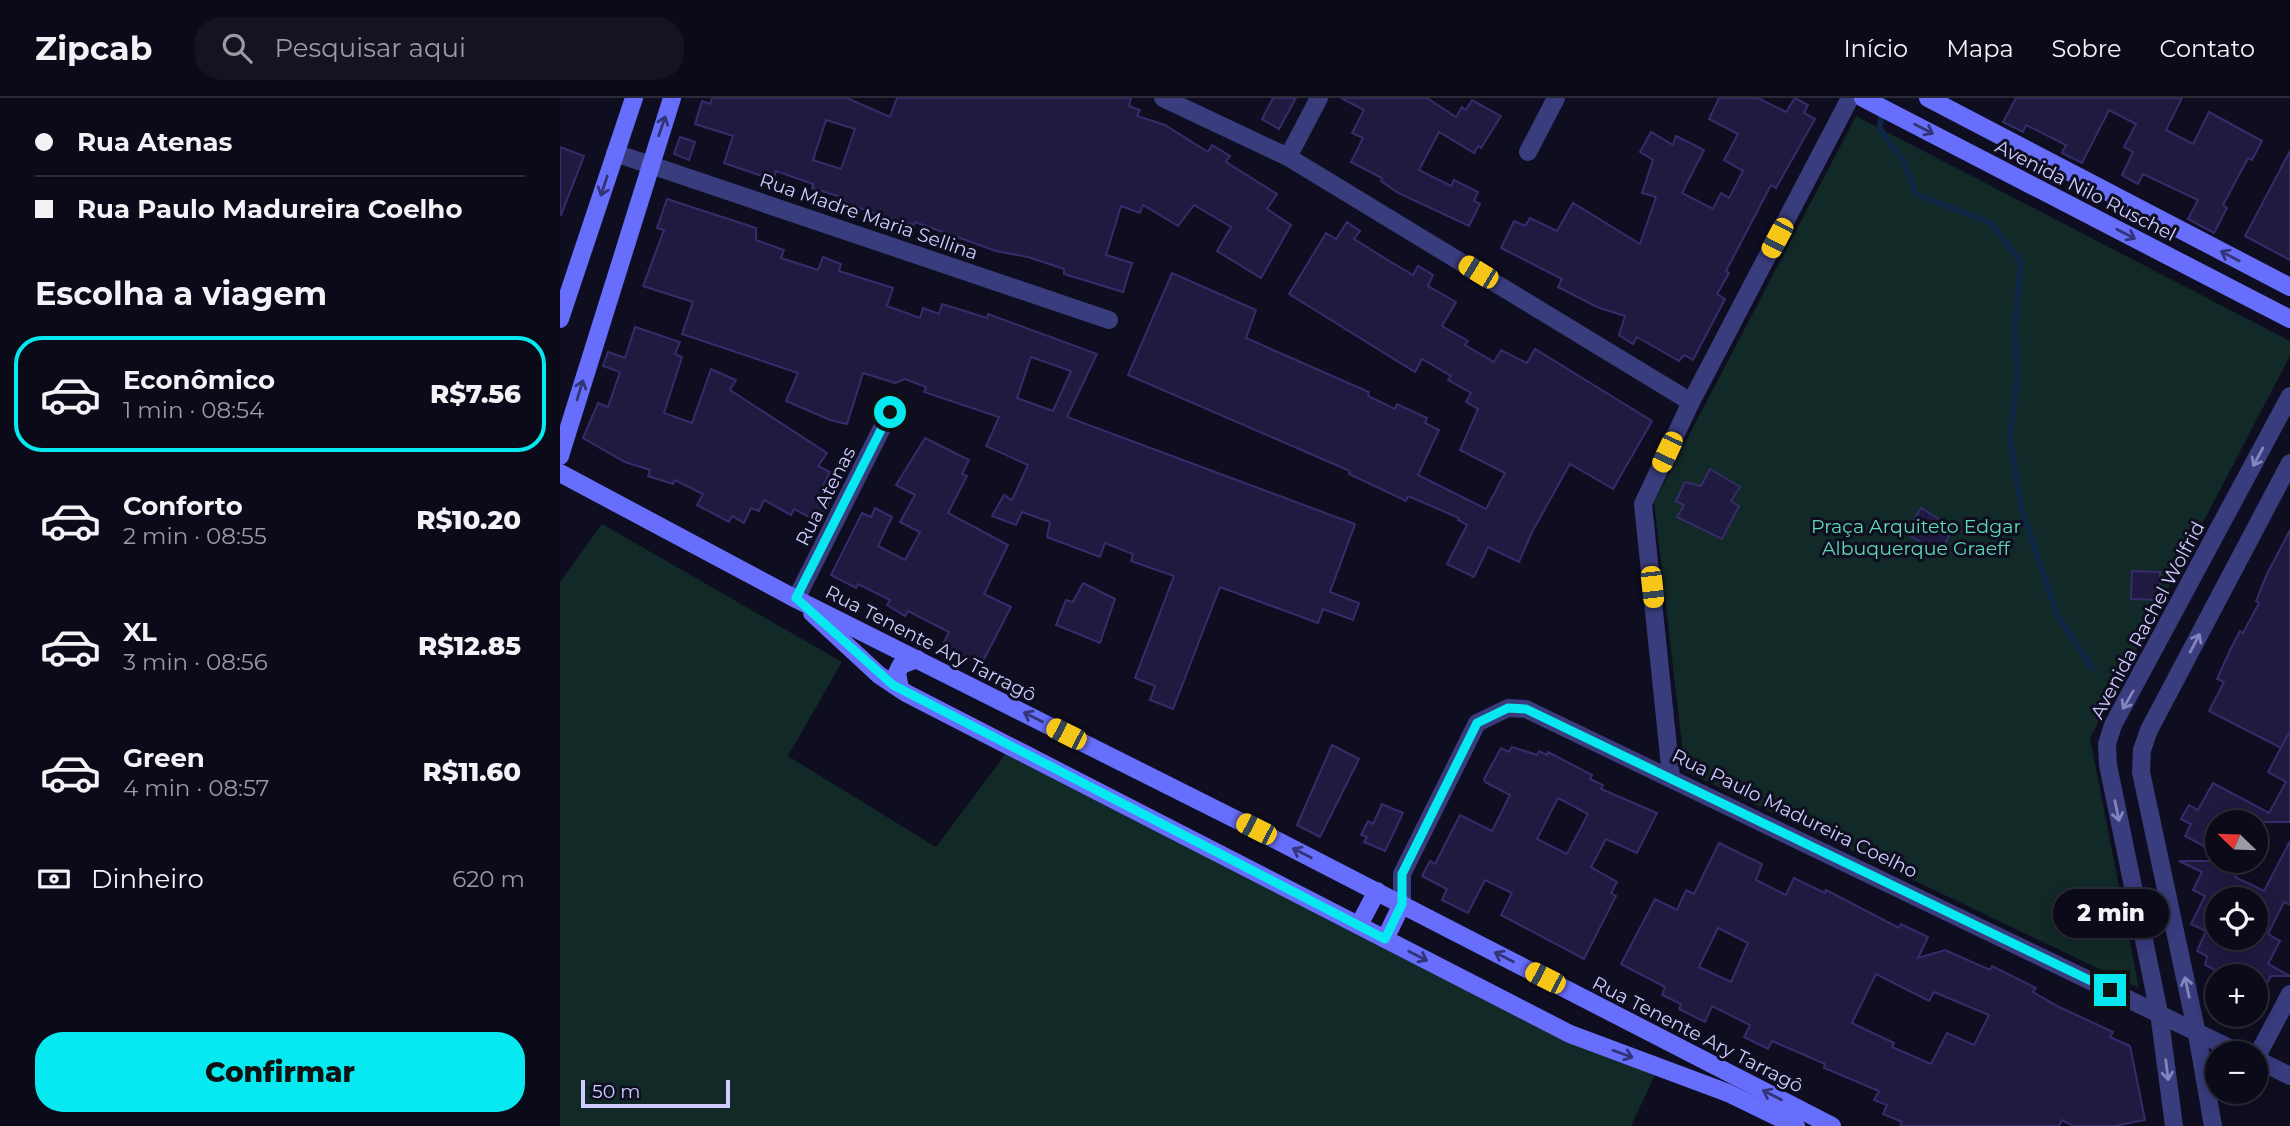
<!DOCTYPE html>
<html lang="pt">
<head>
<meta charset="utf-8">
<style>
  body { margin:0; font-family:Montserrat,sans-serif; background:#141321; color:#f1f3f6; height:100vh; display:flex; flex-direction:column; font-size:26px; white-space:nowrap }
  * { box-sizing:border-box; margin:0 }
  p { font-size:23px; color:#9a9aa2 }
  .icon { flex:none; width:38px; height:38px; fill:none; stroke:currentColor; stroke-width:2; stroke-linecap:round; stroke-linejoin:round }
  .map { position:relative; flex:1; overflow:hidden }
  .side { display:flex; flex-direction:column; background:#0b0a18; width:560px }
  .side>* { flex:none }
  .top-card { display:grid; align-content:center; height:154px; padding:0 35px; background:#0b0a18 }
  .needle { width:46px; rotate:293deg }
  .tools { position:absolute; left:1645px; top:712px; display:grid; gap:14px }
  .tools a { display:grid; place-items:center; width:63px; height:63px; border-radius:50%; background:#0b0a18; box-shadow:0 4px 18px #0003,0 0 0 2px #2b2b37; font-size:35px }
  .scale { position:absolute; left:21px; bottom:18px; width:149px; box-sizing:border-box; padding-left:7px; border:4px solid #cfcdfe; border-top:0; font-size:19px; line-height:24px; white-space:nowrap; color:#cfcdfe; -webkit-text-stroke:5px #0f0d20; paint-order:stroke }
  .end { position:absolute; width:32px; height:32px; margin:-16px; border:9px solid #07e9f0; background:#111; box-shadow:0 0 0 4px #111 }
  .from { border-radius:50% }
  .bubble { position:absolute; height:49px; border-radius:24px; background:#0b0a18; box-shadow:0 4px 18px #0003,0 0 0 2px #2b2b37; font-size:23px; font-weight:800; line-height:49px; text-align:center }
  .car { position:absolute; width:21px; height:42px; margin:-21px -10px; border-radius:9px; box-shadow:0 0 5px 2px #0007; background:linear-gradient(#f5c518 24%,#345 0 40%,#f5c518 0 76%,#345 0 86%,#f5c518 0) }
  .top-card b { display:flex; align-items:center; gap:24px; height:66px; font-size:26px }
  .top-card b+b { border-top:2px solid #2b2b37 }
  .top-card i { width:18px; height:18px; background:#f1f3f6 }
  ul { padding:0; list-style:none }
  li { display:flex; align-items:center; gap:21px; height:116px; margin:0 14px 10px; padding:0 21px; border:4px solid transparent; border-radius:28px }
  li div { flex:1 }
  li b { display:block; font-size:26px }
  li em { font-style:normal; font-weight:800 }
  li.active { border-color:#07e9f0 }
  li>.icon { width:63px; height:63px; stroke-width:1.5 }
  h2 { padding:0 35px; font-size:32px; line-height:84px }
  .pay { display:flex; align-items:center; gap:18px; height:77px; padding:0 35px; font-size:26px }
  .pay p { margin-inline-start:auto }
  .primary-button { display:flex; gap:14px; margin-top:auto; padding:14px 35px }
  .primary-button a { flex:1; height:80px; border-radius:28px; background:#07e9f0; color:#111; font-size:28px; font-weight:800; line-height:80px; text-align:center }
  header { display:flex; align-items:center; gap:42px; box-sizing:border-box; height:98px; padding:0 35px; background:#0b0a18; border-bottom:2px solid #2b2b37 }
  header strong { font-size:33px }
  nav { display:flex; gap:38px; margin-inline-start:auto; font-size:24px }
  .search { width:490px; height:63px; background:#141321; display:flex; align-items:center; gap:18px; box-sizing:border-box; padding:0 24px; border-radius:28px; color:#9a9aa2; font-size:26px }
  main { display:flex; flex:1; min-height:0 }
  .map>svg:first-child { display:block }
  .green { fill:#112927 }
  .lines { fill:none; stroke-linecap:round; stroke-linejoin:round }
  .stream { stroke:#0d2644; stroke-width:6 }
  .building { fill:#1f1a40; stroke:#352d6b; stroke-width:2; fill-rule:evenodd }
  .street { stroke:#393c7d; stroke-width:18 }
  .secondary { stroke:#676efb; stroke-width:18 }
  .oneway { stroke:#323478 }
  .oneway2 { stroke:#8484be }
  .route { stroke:#07e9f0; stroke-width:9 }
  .labels { text-anchor:middle; stroke-width:6; stroke-linejoin:round; paint-order:stroke }
  .street-label { font-size:19px; fill:#cfcdfe; stroke:#0f0d20 }
  .park-label { font-size:19px; fill:#5cdbb2; stroke:#0f0d20 }
</style>
</head>
<body>
<header>
<strong>Zipcab</strong>
<div class="search"><svg class="icon" aria-label="search" viewBox="0 0 24 24"><circle cx="10" cy="10" r="6"/><path d="M15 15l6 6"/></svg>Pesquisar aqui</div>
<nav><a>Início</a><a>Mapa</a><a>Sobre</a><a>Contato</a></nav>
</header>
<main>
<section class="side">
<div class="top-card">
<b><i class="from"></i>Rua Atenas</b>
<b><i></i>Rua Paulo Madureira Coelho</b>
</div>
<h2>Escolha a viagem</h2>
<ul>
<li class="active"><svg class="icon" aria-label="car" viewBox="0 0 24 24"><path d="M5 17H2v-5l4-1 3-4h7l3 4 3 1v5h-3M9 17h6M6 11h13"/><circle cx="7" cy="17" r="2"/><circle cx="17" cy="17" r="2"/></svg><div><b>Econômico</b><p>1 min · 08:54</p></div><em>R$7.56</em></li>
<li><svg class="icon" aria-label="car" viewBox="0 0 24 24"><path d="M5 17H2v-5l4-1 3-4h7l3 4 3 1v5h-3M9 17h6M6 11h13"/><circle cx="7" cy="17" r="2"/><circle cx="17" cy="17" r="2"/></svg><div><b>Conforto</b><p>2 min · 08:55</p></div><em>R$10.20</em></li>
<li><svg class="icon" aria-label="car" viewBox="0 0 24 24"><path d="M5 17H2v-5l4-1 3-4h7l3 4 3 1v5h-3M9 17h6M6 11h13"/><circle cx="7" cy="17" r="2"/><circle cx="17" cy="17" r="2"/></svg><div><b>XL</b><p>3 min · 08:56</p></div><em>R$12.85</em></li>
<li><svg class="icon" aria-label="car" viewBox="0 0 24 24"><path d="M5 17H2v-5l4-1 3-4h7l3 4 3 1v5h-3M9 17h6M6 11h13"/><circle cx="7" cy="17" r="2"/><circle cx="17" cy="17" r="2"/></svg><div><b>Green</b><p>4 min · 08:57</p></div><em>R$11.60</em></li>
</ul>
<div class="pay"><svg class="icon" aria-label="cash" viewBox="0 0 24 24"><path d="M3 7h18v10H3z"/><circle cx="12" cy="12" r="2"/></svg>Dinheiro<p>620 m</p></div>
<div class="primary-button"><a>Confirmar</a></div>
</section>
<div class="map">
<svg width="1730" height="1028" viewBox="0 0 1730 1028">
  <rect width="100%" height="100%" fill="#0f0d20"/>
  <g class="green">
    <polygon points="1296,18 1730,243 1730,258 1530,640 1579,890 1125,673 1094,404"/>
    <polygon points="42,426 282,564 228,658 376,749 456,642 1097,973 1071,1028 0,1028 0,484"/>
  </g>
  <g class="lines">
    <polyline class="stream" points="1321,15 1320,31 1344,64 1356,96 1431,125 1461,164 1455,225 1457,283 1450,340 1462,413 1498,518 1532,570"/>
  </g>
  <g class="building">
    <path d="M152,0H287L330,19L337,0H571L569,8L580,12L577,18L605,27L648,54L652,47L670,58L666,64L717,96L707,111L731,127L701,180L657,153L671,129L634,107L618,128L583,107L580,115L561,108L546,157L572,165L563,194L504,176V171L468,159L436,153L355,124L354,127L324,119L284,104V100L252,90L253,86L216,73L214,82L164,65L173,38L135,26L142,3L150,6ZM266,22L295,31L281,71L253,62Z"/>
    <polygon points="713,0 736,0 719,31 702,21"/>
    <polygon points="781,0 867,0 896,19 902,9 906,12 912,2 941,18 921,50 918,48 914,55 879,34 859,72 891,88 894,82 918,94 914,103 920,106 909,128 838,95 821,83 822,80 791,64 803,40 792,35 804,12"/>
    <polygon points="1159,0 1198,0 1226,14 1235,0 1248,7 1244,15 1255,21 1216,90 1211,87 1166,173 1169,175 1157,196 1165,201 1133,262 1124,257 1119,263 1077,239 1073,246 1059,237 1065,218 1037,209 998,189 1002,181 941,150 954,123 965,128 970,120 997,133 1013,105 1080,146 1096,99 1082,95 1093,62 1080,54 1091,34 1113,47 1116,38 1144,52 1122,95 1153,111 1161,95 1169,100 1183,73 1164,62 1178,36 1149,21"/>
    <polygon points="1456,0 1622,0 1606,32 1633,46 1649,14 1702,43 1692,62 1688,60 1663,107 1667,110 1654,135 1628,121 1638,102 1583,76 1578,86 1562,77 1573,54 1564,49 1576,26 1549,12 1522,65 1502,55 1506,47 1466,27 1463,34 1443,24"/>
    <polygon points="120,39 135,44 129,62 114,56"/>
    <polygon points="0,49 24,58 1,117 0,116"/>
    <polygon points="1730,53 1730,162 1685,138"/>
    <path d="M107,101L196,130V142L224,152L221,160L258,172L263,159L281,166L279,173L333,190L327,208L360,220L363,210L379,216L382,206L427,220L428,216L537,256L507,319L795,426L770,494L799,505L793,522L763,511L758,525L660,489L613,611L590,602L595,588L575,580L614,478L571,463L573,456L545,445L540,459L487,439L490,424L462,414L456,427L432,418L444,397L452,402L468,367L426,348L439,319L364,294L366,289L345,281L335,285L303,275L287,326L270,322L226,303L238,275L122,236L133,204L83,188L104,132L97,130ZM471,259L511,273L493,313L457,300Z"/>
    <polygon points="787,124 800,133 794,141 826,161 853,177 858,168 873,177 868,188 896,204 882,228 908,243 905,247 934,264 941,252 967,265 975,251 1092,323 1053,391 1010,366 972,434 959,464 928,449 914,479 887,466 907,427 898,422 899,420 848,398 846,403 789,376 790,373 568,277 612,175 696,212 686,240 809,294 808,298 835,311 837,306 867,320 865,325 879,332 858,377 926,411 945,375 900,352 918,311 906,304 911,295 888,282 891,278 862,261 855,274 729,196 766,135 776,141"/>
    <polygon points="75,229 120,244 115,256 122,259 104,315 132,325 151,271 176,282 170,292 267,355 258,368 270,374 262,390 273,396 259,424 234,411 231,417 204,402 199,413 191,410 184,425 172,418 169,424 137,407 143,396 115,382 113,386 88,378 90,372 65,364 23,340 38,305 48,309 60,274 43,268 48,254 65,260"/>
    <polygon points="365,340 409,362 402,376 407,378 388,415 448,447 424,496 451,509 421,567 382,548 389,534 348,513 345,518 327,507 330,502 298,486 296,490 271,477 302,415 311,419 315,410 332,419 318,448 345,462 360,434 340,424 355,397 336,387"/>
    <polygon points="1150,371 1180,389 1171,403 1179,408 1162,441 1117,419 1124,407 1116,403 1125,384 1141,388"/>
    <polygon points="1361,410 1394,430 1379,455 1346,435"/>
    <polygon points="1730,432 1730,633 1721,650 1649,613 1664,584 1657,581 1671,550 1680,533 1683,535 1699,505 1696,503 1707,476"/>
    <polygon points="1572,473 1600,474 1599,502 1571,501"/>
    <polygon points="523,485 555,501 540,545 496,527 506,502 513,504"/>
    <polygon points="1730,633 1730,724 1657,724 1657,755 1625,738 1631,726 1621,721 1629,707 1638,712 1653,685 1709,715 1726,684 1708,674"/>
    <polygon points="772,647 799,661 760,739 737,727"/>
    <path d="M952,649L977,657L979,653L987,657L988,654L1032,677L1030,681L1043,687L1041,691L1097,715L1077,755L1046,741L1031,769L1057,784L1051,795L1056,798L1024,861L941,817L952,795L925,782L908,815L882,802L887,791L862,778L870,763L875,766L900,717L932,733L950,697L925,684L924,681L941,650L949,654ZM998,700L1028,716L1007,756L977,741Z"/>
    <polygon points="822,706 843,715 825,753 804,744 807,739 801,737 808,723 813,726"/>
    <path d="M1730,743V807L1724,804L1708,836L1720,843L1708,866L1730,878H1711L1696,906V878H1652L1655,872L1645,867L1647,858L1637,853L1646,833L1631,826L1645,798L1633,792L1642,774L1619,763H1684L1675,779L1704,793ZM1657,802H1696V840H1657Z"/>
    <path d="M1159,745L1202,766L1196,782L1226,797L1234,780L1265,795L1266,792L1339,830L1341,826L1368,839L1358,860L1385,852L1430,872L1432,868L1476,890L1473,894L1499,909L1553,934L1550,939L1570,948L1585,1022L1554,1028H1513L1502,1022L1499,1028H1340L1342,1024L1323,1016L1327,1007L1314,1002L1319,993L1264,970L1265,966L1233,952L1212,943L1208,951L1184,939L1190,927L1152,908L1145,924L1119,911L1121,906L1102,897L1105,889L1061,866L1095,801L1117,812L1126,792L1134,796ZM1158,830L1188,845L1171,884L1139,869ZM1316,876L1369,903L1374,894L1429,917L1414,947L1387,935L1371,966L1332,949L1334,945L1292,925Z"/>
  </g>
  <g class="lines">
    <g class="street">
      <polyline points="603,0 728,59 1131,304"/>
      <polyline points="968,54 996,0"/>
      <polyline points="55,55 549,222"/>
      <polyline points="728,59 759,0"/>
      <polyline points="236,501 330,314"/>
      <polyline points="1111,678 1083,406 1131,304 1290,0"/>
      <polyline points="842,806 842,776 917,625 948,610 966,611 1682,956"/>
      <polyline points="1696,960 1730,896"/>
      <polyline points="1696,961 1730,978"/>
      <polyline points="1614,1028 1599,915 1548,667 1547,646 1553,627 1730,298"/>
      <polyline points="1653,1028 1637,936 1581,674 1582,652 1589,632 1730,365"/>
    </g>
    <g class="secondary">
      <polyline points="1303,0 1730,221"/>
      <polyline points="1368,0 1730,189"/>
      <polyline points="0,221 74,0"/>
      <polyline points="0,358 112,0"/>
      <polyline points="0,375 236,501 681,724 1272,1028"/>
      <polyline points="252,515 319,577 346,595 1010,936 1168,995 1236,1028"/>
      <polyline points="340,591 337,575 341,567 357,561"/>
      <polyline points="799,827 817,793"/>
      <polyline points="825,841 842,806"/>
    </g>
  </g>
  <defs><path id="oneway-shaft" d="M-6 0H5M1.5-3L5.5 0L1.5 3" fill="none" stroke-width="1.6" stroke-linecap="round" stroke-linejoin="round" transform="scale(1.75)"/></defs>
  <g class="oneway">
    <use href="#oneway-shaft" transform="translate(102 28) rotate(-71)"/>
    <use href="#oneway-shaft" transform="translate(1364 31) rotate(27)"/>
    <use href="#oneway-shaft" transform="translate(44 88) rotate(108)"/>
    <use href="#oneway-shaft" transform="translate(1566 136) rotate(27)"/>
    <use href="#oneway-shaft" transform="translate(1670 158) rotate(-152)"/>
    <use href="#oneway-shaft" transform="translate(20 292) rotate(-73)"/>
    <use href="#oneway-shaft" transform="translate(473 619) rotate(-153)"/>
    <use href="#oneway-shaft" transform="translate(742 755) rotate(-153)"/>
    <use href="#oneway-shaft" transform="translate(858 858) rotate(27)"/>
    <use href="#oneway-shaft" transform="translate(944 859) rotate(-153)"/>
    <use href="#oneway-shaft" transform="translate(1063 956) rotate(20)"/>
    <use href="#oneway-shaft" transform="translate(1212 997) rotate(-153)"/>
  </g>
  <g class="oneway2">
    <use href="#oneway-shaft" transform="translate(1698 359) rotate(118)"/>
    <use href="#oneway-shaft" transform="translate(1635 545) rotate(-62)"/>
    <use href="#oneway-shaft" transform="translate(1568 602) rotate(120)"/>
    <use href="#oneway-shaft" transform="translate(1557 713) rotate(78)"/>
    <use href="#oneway-shaft" transform="translate(1627 889) rotate(-102)"/>
    <use href="#oneway-shaft" transform="translate(1607 972) rotate(83)"/>
  </g>
  <g class="lines">
    <polyline class="route" points="330,314 236,500 333,587 825,841 842,806 842,776 917,625 948,610 966,611 1550,892"/>
  </g>
  <g class="labels">
    <g class="street-label">
      <text transform="translate(1526 92) rotate(27)" y="7">Avenida Nilo Ruschel</text>
      <text transform="translate(309 118) rotate(19)" y="7">Rua Madre Maria Sellina</text>
      <text transform="translate(265 398) rotate(-63)" y="7">Rua Atenas</text>
      <text transform="translate(1587 522) rotate(-62)" y="7">Avenida Rachel Wolfrid</text>
      <text transform="translate(371 545) rotate(27)" y="7">Rua Tenente Ary Tarragô</text>
      <text transform="translate(1235 715) rotate(26)" y="7">Rua Paulo Madureira Coelho</text>
      <text transform="translate(1138 936) rotate(27)" y="7">Rua Tenente Ary Tarragô</text>
    </g>
    <g class="park-label">
      <text x="1356" y="435">Praça Arquiteto Edgar<tspan x="1356" dy="22">Albuquerque Graeff</tspan></text>
    </g>
  </g>
</svg>
<div class="tools">
<a><svg class="needle" viewBox="-14 -14 28 28"><path d="M0-13l5 13h-10z" fill="#e53935"/><path d="M0 13l5-13h-10z" fill="#9a9aa2"/></svg></a>
<a><svg class="icon" aria-label="locate" viewBox="0 0 24 24"><circle cx="12" cy="12" r="6"/><path d="M12 2v4M12 18v4M2 12h4M18 12h4"/></svg></a>
<a>+</a>
<a>−</a>
</div>
<div class="scale">50 m</div>
<i class="end from" style="left:330px;top:314px"></i>
<i class="end" style="left:1550px;top:892px"></i>
<div class="bubble" style="left:1493px;top:791px;width:116px">2 min</div>
<i class="car" style="left:1217px;top:140px;rotate:208deg"></i>
<i class="car" style="left:918px;top:174px;rotate:301deg"></i>
<i class="car" style="left:1107px;top:354px;rotate:205deg"></i>
<i class="car" style="left:1092px;top:489px;rotate:174deg"></i>
<i class="car" style="left:506px;top:636px;rotate:297deg"></i>
<i class="car" style="left:696px;top:731px;rotate:297deg"></i>
<i class="car" style="left:985px;top:880px;rotate:297deg"></i>
</div>
</main>
</body>
</html>
